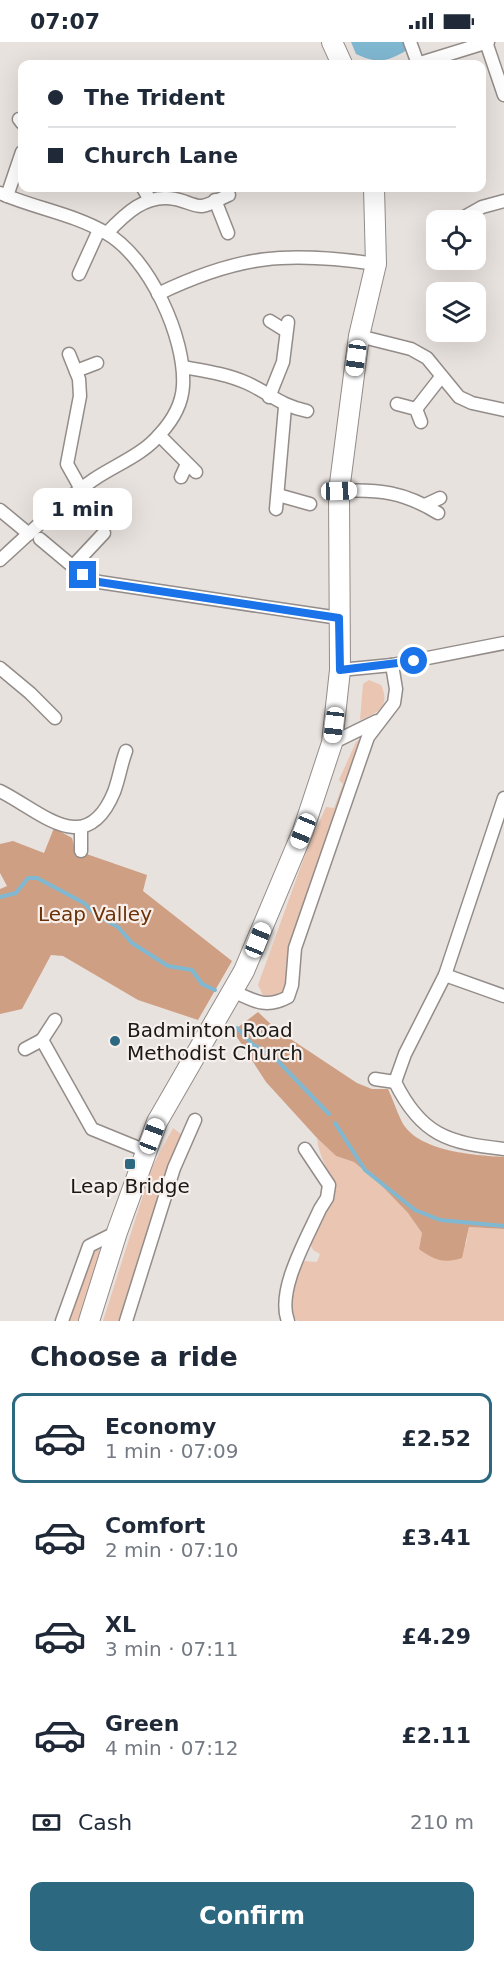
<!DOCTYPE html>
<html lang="en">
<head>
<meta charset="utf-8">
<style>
  body { margin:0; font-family:"DejaVu Sans",sans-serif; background:#f2f2f3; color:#1f2937; height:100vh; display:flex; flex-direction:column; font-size:22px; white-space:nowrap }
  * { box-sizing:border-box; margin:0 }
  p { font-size:20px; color:#747a83 }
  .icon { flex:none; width:33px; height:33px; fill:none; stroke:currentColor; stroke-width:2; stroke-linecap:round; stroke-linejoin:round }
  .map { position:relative; height:1279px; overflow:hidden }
  .details { display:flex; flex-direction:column; background:#fff; flex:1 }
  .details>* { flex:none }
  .guide { position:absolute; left:18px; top:18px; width:468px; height:132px; border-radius:12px; box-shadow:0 6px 24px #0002; display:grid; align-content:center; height:132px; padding:0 30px; background:#fff }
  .controls { position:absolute; left:426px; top:168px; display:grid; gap:12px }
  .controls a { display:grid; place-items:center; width:60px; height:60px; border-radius:12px; background:#fff; box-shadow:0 6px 24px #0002; font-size:30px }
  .end { position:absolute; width:27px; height:27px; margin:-14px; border:8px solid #1a73e8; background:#fff; box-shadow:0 0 0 3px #fff }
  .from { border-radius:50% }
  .bubble { position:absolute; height:42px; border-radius:12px; background:#fff; box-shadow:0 6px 24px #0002; font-size:20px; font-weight:700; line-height:42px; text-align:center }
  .car { position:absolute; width:18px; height:36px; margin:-18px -9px; border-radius:8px; box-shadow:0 0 4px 2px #0007; background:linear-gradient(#fff 24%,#345 0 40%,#fff 0 76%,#345 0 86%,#fff 0) }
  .guide b { display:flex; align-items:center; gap:21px; height:57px; font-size:22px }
  .guide b+b { border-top:2px solid #e0e1e3 }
  .guide i { width:15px; height:15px; background:#1f2937 }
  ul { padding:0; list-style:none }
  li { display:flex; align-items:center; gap:18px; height:90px; margin:0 12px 9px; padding:0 18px; border:3px solid transparent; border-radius:12px }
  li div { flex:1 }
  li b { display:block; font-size:22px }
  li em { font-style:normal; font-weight:700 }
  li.selected { border-color:#2c6880 }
  li>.icon { width:54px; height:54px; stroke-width:1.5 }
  h2 { padding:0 30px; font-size:27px; line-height:72px }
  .pay { display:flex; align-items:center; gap:15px; height:66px; padding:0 30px; font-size:22px }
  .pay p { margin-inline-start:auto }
  .primary-button { display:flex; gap:12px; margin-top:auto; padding:12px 30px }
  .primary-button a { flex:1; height:69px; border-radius:12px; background:#2c6880; color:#fff; font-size:24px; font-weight:700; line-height:69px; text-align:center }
  .status { display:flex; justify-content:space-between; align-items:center; height:42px; padding:0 30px; background:#fff; direction:ltr }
  .status svg { height:16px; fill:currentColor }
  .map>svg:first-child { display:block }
  .green { fill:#e9c5b2 }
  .forest { fill:#cf9f84 }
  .water { fill:#80b8d1 }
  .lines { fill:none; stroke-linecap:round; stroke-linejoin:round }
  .stream { stroke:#80b8d1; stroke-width:4 }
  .street-casing { stroke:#938c89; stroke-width:15 }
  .primary-casing { stroke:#938c89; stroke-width:22 }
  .street { stroke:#fff; stroke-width:12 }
  .primary { stroke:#fff; stroke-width:20 }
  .route { stroke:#1a73e8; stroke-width:8 }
  .poi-dot { fill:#2c6880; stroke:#f6efeb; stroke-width:2 }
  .labels { text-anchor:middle; stroke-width:4.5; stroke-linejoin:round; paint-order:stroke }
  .park-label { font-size:20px; fill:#6d3106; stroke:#f6efeb }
  .poi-label { font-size:20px; fill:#1a1817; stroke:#f6efeb; text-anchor:start }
</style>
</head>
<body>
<div class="status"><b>07:07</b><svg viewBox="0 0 49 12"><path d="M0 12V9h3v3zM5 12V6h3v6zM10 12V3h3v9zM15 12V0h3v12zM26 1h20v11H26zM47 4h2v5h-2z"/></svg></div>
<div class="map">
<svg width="504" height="1279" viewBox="0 0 504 1279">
  <rect width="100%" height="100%" fill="#e8e2de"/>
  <g class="green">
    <path d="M369,638L381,643C391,664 378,671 360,678L363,642Z"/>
    <polygon points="363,695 291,900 285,948 272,955 263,953 258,943 309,802 326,765 334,766 343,742 339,738 356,700"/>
    <polygon points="173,1086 182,1093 123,1279 103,1279 152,1125"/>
    <path d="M317,1096L336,1114L354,1120L380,1142L408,1171L422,1191L419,1207L466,1202L469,1185L504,1187V1279H297C282,1260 295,1238 303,1219L317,1220L320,1212L313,1208L310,1202L335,1146C329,1128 319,1116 317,1096Z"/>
    <polygon points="97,1208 105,1209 81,1279 67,1279 90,1213"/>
  </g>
  <g class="forest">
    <polygon points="54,786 72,796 75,808 147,833 143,849 232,919 198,978 138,958 63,914 51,913 22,967 0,972 0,847 7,844 0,831 0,802 13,799 44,811"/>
    <path d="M258,970L277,988L357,1041L372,1047H388C393,1057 396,1068 401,1078C416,1110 474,1113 504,1115V1187L469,1185L462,1216C444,1222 434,1218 419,1207L422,1191L408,1171L380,1142L354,1120L336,1114L317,1096L266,1040L233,989Z"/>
  </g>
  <path class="water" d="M351,0H404L407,8C387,20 377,22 356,12Z"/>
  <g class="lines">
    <g class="stream">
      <polyline points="0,855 16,851 28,836 37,836 84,861 96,873 118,885 132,901 168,924 192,928 202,942 215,948"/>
      <polyline points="237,986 252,1002 274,1015 329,1072"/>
      <polyline points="335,1081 365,1128 415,1168 440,1178 504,1184"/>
    </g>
    <g class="street-casing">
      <g id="street">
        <polyline points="410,0 418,22"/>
        <polyline points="486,0 504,53"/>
        <polyline points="417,22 488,0"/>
        <polyline points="19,77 22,81"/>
        <polyline points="143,146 150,158"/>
        <path d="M0,151C34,166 74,172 106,191C149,215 186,296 183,344C182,362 172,379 160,392C143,413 115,423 93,438C60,461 30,491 0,518"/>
        <polyline points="7,154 22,110"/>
        <polyline points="215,158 228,191"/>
        <polyline points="459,178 482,165 504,159"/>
        <path d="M107,191C125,172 146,151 175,157C183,158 196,165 202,164C211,163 221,156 229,153"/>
        <polyline points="79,232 99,188"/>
        <path d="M158,252C239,213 287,209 376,222"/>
        <polyline points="270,279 286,289"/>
        <polyline points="359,294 411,307 427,316 459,355 472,361 504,368"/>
        <polyline points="69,312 79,337 80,354 67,422 81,447"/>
        <path d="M183,325C205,329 227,332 247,341C271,352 279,363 307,369"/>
        <polyline points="76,329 97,321"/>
        <polyline points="269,355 283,320 288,280"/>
        <polyline points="397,362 416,367 421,380"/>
        <polyline points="416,367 441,335"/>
        <polyline points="160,394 196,430"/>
        <polyline points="181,435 187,422"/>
        <path d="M339,449C379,447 404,450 438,471"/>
        <polyline points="278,453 310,462"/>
        <polyline points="425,463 440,456"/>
        <polyline points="276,467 285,365"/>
        <polyline points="0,468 29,492"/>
        <polyline points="40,497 83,533 99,540 339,576"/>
        <polyline points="73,524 104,491"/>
        <polyline points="0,626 30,651 55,676"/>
        <polyline points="340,628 392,623 504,601"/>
        <polyline points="332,701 377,679"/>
        <path d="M0,749C42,770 86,818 114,750C119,737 121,722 126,709"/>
        <polyline points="81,786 81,809"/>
        <polyline points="445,933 504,954"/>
        <path d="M233,949C254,959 266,967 288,955L292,943L295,906L368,695L394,661L396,647L392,623"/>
        <polyline points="55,978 42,998 92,1087 146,1109"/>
        <polyline points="25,1007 42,998"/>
        <polyline points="375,1037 395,1040"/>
        <polyline points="395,1040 405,1012 445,933 504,756"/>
        <path d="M395,1040C421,1093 448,1101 504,1107"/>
        <polyline points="62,1279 89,1204 117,1190"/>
        <polyline points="126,1279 174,1126 195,1078"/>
        <path d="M288,1279C276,1249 307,1196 320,1167L327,1156L329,1143L305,1107"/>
      </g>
    </g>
    <g class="primary-casing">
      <g id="primary">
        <polyline points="332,0 342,22"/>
        <polyline points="89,1279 117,1190 157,1080 244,929 303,789 332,701 340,628 339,449 359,294 376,222 374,146"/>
      </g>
    </g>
    <use href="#street" class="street"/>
    <use href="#primary" class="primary"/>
  </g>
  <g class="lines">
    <polyline class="route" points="83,533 99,540 339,576 340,628 414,619"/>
  </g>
  <g class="poi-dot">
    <circle cx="115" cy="999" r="6"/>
    <rect x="124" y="1116" width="12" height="12" rx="3"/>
  </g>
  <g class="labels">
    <g class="park-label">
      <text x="95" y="879">Leap Valley</text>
    </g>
    <g class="poi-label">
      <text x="127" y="995">Badminton Road<tspan x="127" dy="23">Methodist Church</tspan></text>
      <text x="130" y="1151" text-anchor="middle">Leap Bridge</text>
    </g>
  </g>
</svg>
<div class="controls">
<a><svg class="icon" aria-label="locate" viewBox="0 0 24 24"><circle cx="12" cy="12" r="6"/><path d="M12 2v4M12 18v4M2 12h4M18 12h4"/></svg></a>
<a><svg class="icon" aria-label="layers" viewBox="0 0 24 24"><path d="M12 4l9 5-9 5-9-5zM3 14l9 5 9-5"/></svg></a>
</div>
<i class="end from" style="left:414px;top:619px"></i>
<i class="end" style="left:83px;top:533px"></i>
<div class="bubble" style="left:33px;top:446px;width:99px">1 min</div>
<i class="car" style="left:356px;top:316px;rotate:188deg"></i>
<i class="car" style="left:339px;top:449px;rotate:88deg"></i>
<i class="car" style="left:334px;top:683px;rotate:187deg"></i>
<i class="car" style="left:303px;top:789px;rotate:202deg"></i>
<i class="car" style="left:258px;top:898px;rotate:22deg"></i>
<i class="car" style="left:152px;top:1094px;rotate:21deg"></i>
<div class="guide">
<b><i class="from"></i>The Trident</b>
<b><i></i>Church Lane</b>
</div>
</div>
<section class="details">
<h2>Choose a ride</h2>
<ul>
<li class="selected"><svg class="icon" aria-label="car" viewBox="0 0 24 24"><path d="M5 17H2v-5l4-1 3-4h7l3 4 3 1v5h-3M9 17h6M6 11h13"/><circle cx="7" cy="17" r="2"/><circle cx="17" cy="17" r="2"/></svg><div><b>Economy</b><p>1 min · 07:09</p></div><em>£2.52</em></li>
<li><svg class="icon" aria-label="car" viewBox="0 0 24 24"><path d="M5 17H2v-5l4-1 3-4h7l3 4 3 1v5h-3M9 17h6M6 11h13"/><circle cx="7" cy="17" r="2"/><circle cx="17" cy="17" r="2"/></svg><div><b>Comfort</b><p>2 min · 07:10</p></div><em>£3.41</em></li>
<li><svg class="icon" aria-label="car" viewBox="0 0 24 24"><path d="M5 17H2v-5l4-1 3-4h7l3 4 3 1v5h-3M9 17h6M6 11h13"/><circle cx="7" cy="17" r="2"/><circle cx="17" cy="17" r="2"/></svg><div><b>XL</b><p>3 min · 07:11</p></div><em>£4.29</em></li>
<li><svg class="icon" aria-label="car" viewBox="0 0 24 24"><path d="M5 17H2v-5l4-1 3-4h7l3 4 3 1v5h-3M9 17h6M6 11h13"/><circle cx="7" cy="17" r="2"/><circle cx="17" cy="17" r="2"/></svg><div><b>Green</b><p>4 min · 07:12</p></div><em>£2.11</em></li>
</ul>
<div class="pay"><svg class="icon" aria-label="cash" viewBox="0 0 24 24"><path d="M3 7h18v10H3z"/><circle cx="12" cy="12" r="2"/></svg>Cash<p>210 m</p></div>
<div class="primary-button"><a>Confirm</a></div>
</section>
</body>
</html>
